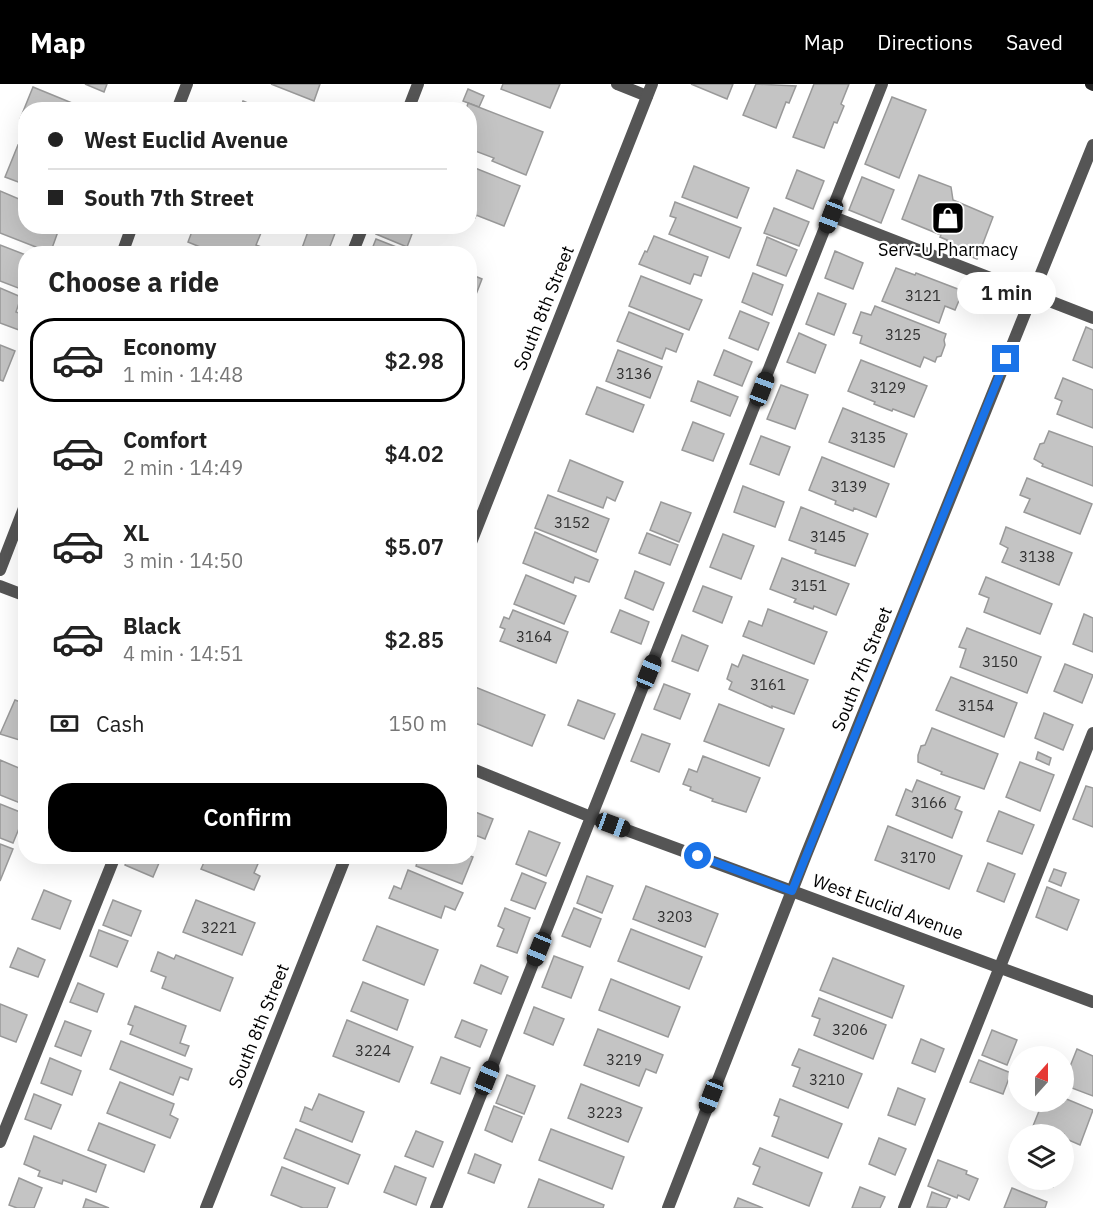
<!DOCTYPE html>
<html lang="en">
<head>
<meta charset="utf-8">
<style>
  body { margin:0; font-family:"IBM Plex Sans",sans-serif; background:#f6f6f6; color:#222; height:100vh; display:flex; flex-direction:column; font-size:22px; white-space:nowrap }
  * { box-sizing:border-box; margin:0 }
  p { font-size:20px; color:#767676 }
  .icon { flex:none; width:33px; height:33px; fill:none; stroke:currentColor; stroke-width:2; stroke-linecap:round; stroke-linejoin:round }
  .map { position:relative; flex:1; overflow:hidden }
  .side { position:absolute; left:18px; top:162px; width:459px; height:618px; display:flex; flex-direction:column; background:#fff; border-radius:24px; box-shadow:0 6px 24px #0002 }
  .side>* { flex:none }
  .top-card { position:absolute; left:18px; top:18px; width:459px; height:132px; border-radius:24px; box-shadow:0 6px 24px #0002; display:grid; align-content:center; height:132px; padding:0 30px; background:#fff }
  .needle { width:39px; rotate:21deg }
  .buttons { position:absolute; left:1008px; top:962px; display:grid; gap:12px }
  .buttons a { display:grid; place-items:center; width:66px; height:66px; border-radius:50%; background:#fff; box-shadow:0 6px 24px #0002; font-size:30px }
  .end { position:absolute; width:27px; height:27px; margin:-14px; border:8px solid #1a73e8; background:#fff; box-shadow:0 0 0 3px #fff }
  .from { border-radius:50% }
  .bubble { position:absolute; height:42px; border-radius:21px; background:#fff; box-shadow:0 6px 24px #0002; font-size:20px; font-weight:600; line-height:42px; text-align:center }
  .car { position:absolute; width:18px; height:36px; margin:-18px -9px; border-radius:8px; box-shadow:0 0 4px 2px #0007; background:linear-gradient(#222 24%,#8ab4d8 0 40%,#222 0 76%,#8ab4d8 0 86%,#222 0) }
  .top-card b { display:flex; align-items:center; gap:21px; height:57px; font-size:22px }
  .top-card b+b { border-top:2px solid #e0e0e0 }
  .top-card i { width:15px; height:15px; background:#222 }
  ul { padding:0; list-style:none }
  li { display:flex; align-items:center; gap:18px; height:84px; margin:0 12px 9px; padding:0 18px; border:3px solid transparent; border-radius:24px }
  li div { flex:1 }
  li b { display:block; font-size:22px }
  li em { font-style:normal; font-weight:600 }
  li.current { border-color:#000 }
  li>.icon { width:54px; height:54px; stroke-width:1.5 }
  h2 { padding:0 30px; font-size:27px; line-height:72px }
  .pay { display:flex; align-items:center; gap:15px; height:66px; padding:0 30px; font-size:22px }
  .pay p { margin-inline-start:auto }
  .action { display:flex; gap:12px; margin-top:auto; padding:12px 30px }
  .action a { flex:1; height:69px; border-radius:24px; background:#000; color:#fff; font-size:24px; font-weight:600; line-height:69px; text-align:center }
  header { display:flex; align-items:center; gap:36px; box-sizing:border-box; height:84px; padding:0 30px; background:#000; color:#fff }
  header strong { font-size:28px }
  nav { display:flex; gap:33px; margin-inline-start:auto; font-size:21px }
  .map>svg:first-child { display:block }
  .building { fill:#c4c4c4; stroke:#999; stroke-width:1.5 }
  .lines { fill:none; stroke-linecap:round; stroke-linejoin:round }
  .lane { stroke:#555; stroke-width:12 }
  .street { stroke:#555; stroke-width:12 }
  .secondary { stroke:#222; stroke-width:12 }
  .route { stroke:#1a73e8; stroke-width:8 }
  .labels { text-anchor:middle; stroke-width:4.5; stroke-linejoin:round; paint-order:stroke }
  .number-label { font-size:15px; fill:#313131 }
  .poi-label { font-size:18px; fill:#000; stroke:#fff }
  .street-label { font-size:18px; fill:#000; stroke:#fff }
</style>
</head>
<body>
<header>
<strong>Map</strong>
<nav><a>Map</a><a>Directions</a><a>Saved</a></nav>
</header>
<div class="map">
<svg width="1093" height="1124" viewBox="0 0 1093 1124">
  <rect width="100%" height="100%" fill="#fff"/>
  <g class="building">
    <polygon points="85,0 107,0 104,8"/>
    <polygon points="271,0 320,0 314,17"/>
    <polygon points="503,0 560,0 550,24 501,5"/>
    <polygon points="691,0 733,0 727,15"/>
    <polygon points="756,0 796,2 789,19 786,18 776,44 743,31"/>
    <polygon points="814,0 849,0 841,20 844,22 837,39 834,38 824,64 793,53"/>
    <polygon points="33,3 89,26 26,26 26,37 20,35"/>
    <polygon points="468,5 484,12 479,23 463,17"/>
    <polygon points="892,13 926,26 899,94 865,80"/>
    <polygon points="243,17 264,26 240,26"/>
    <polygon points="468,19 543,48 526,91 492,77 494,74 470,65 470,26 466,26"/>
    <polygon points="18,61 26,64 26,101 5,93"/>
    <polygon points="470,82 520,102 504,142 476,131 475,134 470,132"/>
    <polygon points="694,82 749,104 737,134 682,113"/>
    <polygon points="797,86 824,97 813,125 786,114"/>
    <polygon points="919,91 951,103 953,116 993,133 977,175 944,162 947,156 940,153 941,151 902,135"/>
    <polygon points="862,93 894,106 881,139 849,126"/>
    <polygon points="0,107 26,118 26,142 60,142 51,167 42,163 41,165 0,149"/>
    <polygon points="675,118 741,144 729,174 669,150 676,134 670,132"/>
    <polygon points="774,124 809,138 799,162 764,149"/>
    <polygon points="194,142 244,142 261,149 256,161 261,163 258,170 217,170 188,158"/>
    <polygon points="310,142 337,144 327,170 315,170 302,164"/>
    <polygon points="380,142 415,142 407,163 376,150"/>
    <polygon points="654,152 708,173 701,192 694,190 690,200 639,180 645,167 647,168"/>
    <polygon points="767,153 797,166 786,192 757,181"/>
    <polygon points="376,155 404,166 403,170 370,170"/>
    <polygon points="0,161 26,171 26,207 0,197"/>
    <polygon points="835,167 863,179 853,205 825,194"/>
    <polygon points="896,184 915,191 916,189 963,207 955,226 945,222 939,239 882,217"/>
    <polygon points="753,189 783,201 772,231 742,218"/>
    <polygon points="470,190 482,195 470,226"/>
    <polygon points="641,192 702,216 689,246 629,222"/>
    <polygon points="0,204 21,213 16,228 25,231 19,246 0,239"/>
    <polygon points="818,209 846,220 834,251 806,240"/>
    <polygon points="875,222 946,250 944,256 945,261 941,272 937,273 935,278 924,273 920,283 860,259 862,252 853,249 861,228 871,231"/>
    <polygon points="740,227 769,239 758,266 729,254"/>
    <polygon points="629,228 683,250 676,268 666,264 662,275 617,257"/>
    <polygon points="1086,243 1093,246 1093,284 1073,276"/>
    <polygon points="799,249 826,261 815,289 787,278"/>
    <polygon points="0,261 15,267 3,297 0,296"/>
    <polygon points="618,266 662,283 650,314 606,297"/>
    <polygon points="724,266 752,278 742,302 714,291"/>
    <polygon points="861,276 927,302 914,333 893,325 892,327 874,320 875,318 848,307"/>
    <polygon points="1063,294 1093,306 1093,344 1057,330 1062,317 1055,314"/>
    <polygon points="698,297 738,313 730,332 691,317"/>
    <polygon points="781,301 808,311 795,345 767,335"/>
    <polygon points="597,303 644,321 633,348 586,330"/>
    <polygon points="843,324 907,350 894,383 829,358"/>
    <polygon points="693,338 724,350 713,377 682,366"/>
    <polygon points="1049,347 1093,363 1093,402 1042,382 1043,380 1034,375 1040,360 1044,359"/>
    <polygon points="761,352 790,363 779,391 750,380"/>
    <polygon points="822,373 889,400 876,433 854,424 853,427 835,420 836,417 809,406"/>
    <polygon points="570,376 623,398 615,417 607,413 603,424 558,407"/>
    <polygon points="1027,394 1092,420 1080,450 1024,428 1030,415 1020,411"/>
    <polygon points="743,402 784,418 775,443 734,428"/>
    <polygon points="548,411 609,435 596,468 535,444"/>
    <polygon points="661,418 691,429 679,458 650,446"/>
    <polygon points="801,423 868,450 855,482 815,469 816,466 789,456"/>
    <polygon points="1006,443 1072,469 1059,501 1002,478 1008,464 1000,460"/>
    <polygon points="535,448 598,476 589,498 575,493 573,499 523,479"/>
    <polygon points="647,449 678,461 670,481 639,469"/>
    <polygon points="723,450 754,462 741,495 710,483"/>
    <polygon points="782,474 849,500 836,531 814,522 813,525 794,518 796,515 770,505"/>
    <polygon points="635,487 664,499 653,526 625,514"/>
    <polygon points="526,491 576,512 564,540 514,520"/>
    <polygon points="986,493 1052,520 1040,550 984,528 989,514 979,510"/>
    <polygon points="703,502 732,513 722,539 693,527"/>
    <polygon points="768,525 827,548 814,580 743,552 749,537 762,542"/>
    <polygon points="513,526 568,548 556,579 500,557 505,545 500,543 504,533 509,535"/>
    <polygon points="620,526 649,538 641,560 611,548"/>
    <polygon points="1084,530 1093,534 1093,568 1073,560"/>
    <polygon points="967,544 1041,573 1027,609 960,583 966,565 959,563"/>
    <polygon points="682,551 708,562 698,587 672,577"/>
    <polygon points="743,571 808,596 794,630 772,622 772,624 729,605 732,598 727,595 732,580 738,583"/>
    <polygon points="1065,580 1093,591 1082,619 1054,607"/>
    <polygon points="951,593 1017,619 1004,653 936,626"/>
    <polygon points="664,600 690,610 680,635 654,625"/>
    <polygon points="470,601 545,631 532,662 470,637"/>
    <polygon points="15,616 26,620 26,658 0,650"/>
    <polygon points="578,616 615,630 604,655 568,641"/>
    <polygon points="719,620 784,645 769,682 704,657"/>
    <polygon points="1044,629 1073,641 1063,666 1035,654"/>
    <polygon points="932,644 998,670 984,705 941,690 942,688 918,678 918,671 921,662 925,661"/>
    <polygon points="642,650 670,660 659,688 631,677"/>
    <polygon points="1038,668 1051,674 1049,681 1036,675"/>
    <polygon points="703,672 760,694 746,728 712,717 713,715 690,706 691,703 683,700 689,685 697,688"/>
    <polygon points="0,676 26,687 25,721 0,711"/>
    <polygon points="1020,678 1054,691 1040,727 1006,713"/>
    <polygon points="917,696 960,713 955,725 962,728 952,754 896,731 906,705 912,708"/>
    <polygon points="1086,702 1093,704 1093,743 1073,735"/>
    <polygon points="0,720 25,730 13,759 0,754"/>
    <polygon points="470,726 493,735 485,755 475,751 471,762"/>
    <polygon points="999,727 1034,741 1022,770 987,757"/>
    <polygon points="888,742 962,772 949,805 875,776"/>
    <polygon points="529,747 560,759 546,792 516,780"/>
    <polygon points="0,760 13,765 0,797"/>
    <polygon points="128,772 162,772 153,793 125,781"/>
    <polygon points="196,772 254,772 260,775 254,789 260,792 254,806 201,785 205,776"/>
    <polygon points="419,772 470,772 473,773 462,800 416,782"/>
    <polygon points="988,779 1015,790 1004,818 977,807"/>
    <polygon points="1054,785 1066,789 1061,802 1049,797"/>
    <polygon points="408,786 463,809 455,826 445,822 441,834 389,814 394,802 401,805"/>
    <polygon points="522,789 546,799 535,825 511,816"/>
    <polygon points="587,792 613,802 602,829 577,819"/>
    <polygon points="646,802 718,830 705,863 633,835"/>
    <polygon points="1047,803 1079,816 1067,846 1036,833"/>
    <polygon points="44,806 71,817 60,845 32,835"/>
    <polygon points="113,816 141,827 131,852 103,841"/>
    <polygon points="196,816 255,839 242,871 183,848"/>
    <polygon points="505,824 530,834 517,869 497,862 504,845 498,842"/>
    <polygon points="574,824 601,835 590,863 562,852"/>
    <polygon points="377,842 438,866 424,901 363,876"/>
    <polygon points="631,845 702,873 689,905 618,877"/>
    <polygon points="99,846 128,857 117,883 90,872"/>
    <polygon points="18,864 45,876 38,893 10,883"/>
    <polygon points="158,868 174,875 176,871 233,894 220,927 162,904 166,893 151,887"/>
    <polygon points="554,872 583,883 571,914 542,903"/>
    <polygon points="833,874 904,902 892,934 820,906"/>
    <polygon points="481,881 508,893 501,910 474,899"/>
    <polygon points="611,895 680,923 668,953 599,926"/>
    <polygon points="363,898 408,916 397,946 351,927"/>
    <polygon points="78,899 104,910 97,928 70,918"/>
    <polygon points="819,914 886,941 873,975 814,951 820,935 812,932"/>
    <polygon points="0,920 27,931 16,958 0,952"/>
    <polygon points="135,922 186,942 180,959 189,962 185,972 130,950 133,942 128,940"/>
    <polygon points="534,923 564,935 553,961 524,949"/>
    <polygon points="347,936 413,963 399,998 333,972"/>
    <polygon points="462,936 487,946 480,963 455,953"/>
    <polygon points="65,937 91,947 81,972 55,962"/>
    <polygon points="598,945 663,971 656,989 646,985 639,1002 584,981"/>
    <polygon points="992,946 1017,956 1007,981 982,971"/>
    <polygon points="921,955 944,965 935,988 912,979"/>
    <polygon points="121,957 192,985 188,996 180,993 173,1011 110,985"/>
    <polygon points="799,965 862,990 848,1024 793,1002 800,984 792,981"/>
    <polygon points="1077,965 1093,972 1093,1012 1064,1001 1064,991 1067,984 1069,985"/>
    <polygon points="441,973 470,984 460,1010 431,999"/>
    <polygon points="50,974 81,987 72,1011 41,999"/>
    <polygon points="979,976 1011,989 1003,1010 970,998"/>
    <polygon points="507,991 535,1002 524,1030 496,1019"/>
    <polygon points="120,998 174,1020 170,1031 178,1035 170,1054 107,1029"/>
    <polygon points="581,1000 642,1024 628,1058 568,1034"/>
    <polygon points="898,1004 925,1015 915,1041 888,1031"/>
    <polygon points="34,1010 61,1021 51,1045 25,1035"/>
    <polygon points="319,1010 364,1028 352,1058 300,1037 305,1023 312,1026"/>
    <polygon points="1064,1014 1093,1026 1080,1061 1064,1054 1064,1050 1053,1050 1033,1042 1041,1022 1037,1021 1038,1017 1064,1017"/>
    <polygon points="780,1015 842,1040 828,1074 772,1052 779,1033 774,1031"/>
    <polygon points="494,1022 522,1033 512,1058 485,1046"/>
    <polygon points="99,1039 155,1061 144,1088 88,1066"/>
    <polygon points="296,1045 360,1071 348,1100 284,1074"/>
    <polygon points="551,1045 624,1073 612,1105 539,1076"/>
    <polygon points="416,1047 443,1058 433,1083 405,1072"/>
    <polygon points="34,1052 106,1081 96,1108 63,1096 62,1100 38,1092 40,1087 24,1080"/>
    <polygon points="879,1054 906,1065 895,1091 869,1080"/>
    <polygon points="760,1064 822,1089 809,1122 753,1100 760,1083 753,1080"/>
    <polygon points="1017,1065 1018,1065 1018,1075 1013,1073"/>
    <polygon points="1064,1068 1069,1071 1064,1086"/>
    <polygon points="475,1070 501,1081 494,1099 468,1089"/>
    <polygon points="938,1076 967,1087 966,1090 978,1095 969,1116 958,1111 957,1114 928,1102"/>
    <polygon points="395,1082 426,1094 416,1121 384,1108"/>
    <polygon points="282,1083 335,1104 327,1124 303,1124 271,1111"/>
    <polygon points="19,1094 42,1104 34,1124 17,1124 9,1121"/>
    <polygon points="539,1095 604,1121 603,1124 528,1124"/>
    <polygon points="1032,1095 1057,1095 1053,1103"/>
    <polygon points="860,1103 885,1113 880,1124 852,1124"/>
    <polygon points="1012,1104 1047,1118 1045,1124 1004,1124"/>
    <polygon points="932,1108 950,1115 946,1124 927,1123"/>
    <polygon points="738,1114 763,1124 734,1124"/>
    <polygon points="86,1115 109,1124 83,1124"/>
  </g>
  <g class="lines">
    <g class="lane">
      <polyline points="617,0 647,12"/>
      <polyline points="408,26 418,0"/>
      <polyline points="831,132 1093,234"/>
      <polyline points="352,170 363,142"/>
      <polyline points="0,1058 115,772"/>
      <polyline points="436,1124 882,0"/>
      <polyline points="904,1124 1093,649"/>
    </g>
    <g class="street">
      <polyline points="177,26 187,0"/>
      <polyline points="122,170 132,142"/>
      <polyline points="470,461 652,0"/>
      <polyline points="0,486 26,419"/>
      <polyline points="0,502 26,512"/>
      <polyline points="470,684 591,733 1093,918"/>
      <polyline points="206,1124 346,772"/>
      <polyline points="668,1124 806,771 1093,61"/>
    </g>
    <polyline class="secondary" points="1091,0 1093,1"/>
  </g>
  <g class="lines">
    <polyline class="route" points="698,772 792,807 1006,275"/>
  </g>
  <defs>
    <g id="shop-square" transform="scale(1.725)"><rect x="-9" y="-9" width="18" height="18" rx="4" fill="#000" stroke="#fff"/><path d="M-5-2.5h2.3a2.7 3.5 0 0 1 5.4 0H5L5.5 6h-11ZM-1.5-2.5h3a1.5 2.3 0 0 0-3 0Z" fill="#fff"/></g>
  </defs>
  <g fill-rule="evenodd">
    <use href="#shop-square" x="948" y="134"/>
  </g>
  <g class="labels">
    <g class="number-label">
      <text x="923" y="217">3121</text>
      <text x="903" y="256">3125</text>
      <text x="634" y="295">3136</text>
      <text x="888" y="309">3129</text>
      <text x="868" y="359">3135</text>
      <text x="849" y="408">3139</text>
      <text x="572" y="444">3152</text>
      <text x="828" y="458">3145</text>
      <text x="1037" y="478">3138</text>
      <text x="809" y="507">3151</text>
      <text x="534" y="558">3164</text>
      <text x="1000" y="583">3150</text>
      <text x="768" y="606">3161</text>
      <text x="976" y="627">3154</text>
      <text x="929" y="724">3166</text>
      <text x="918" y="779">3170</text>
      <text x="675" y="838">3203</text>
      <text x="219" y="849">3221</text>
      <text x="850" y="951">3206</text>
      <text x="373" y="972">3224</text>
      <text x="624" y="981">3219</text>
      <text x="827" y="1001">3210</text>
      <text x="605" y="1034">3223</text>
    </g>
    <g class="poi-label">
      <text x="948" y="172">Serv-U Pharmacy</text>
    </g>
    <g class="street-label">
      <text transform="translate(544 224) rotate(-68)" y="6">South 8th Street</text>
      <text transform="translate(862 585) rotate(-68)" y="6">South 7th Street</text>
      <text transform="translate(888 823) rotate(20)" y="6">West Euclid Avenue</text>
      <text transform="translate(259 942) rotate(-68)" y="6">South 8th Street</text>
    </g>
  </g>
</svg>
<div class="buttons">
<a><svg class="needle" viewBox="-14 -14 28 28"><path d="M0-13l5 13h-10z" fill="#e53935"/><path d="M0 13l5-13h-10z" fill="#767676"/></svg></a>
<a><svg class="icon" aria-label="layers" viewBox="0 0 24 24"><path d="M12 4l9 5-9 5-9-5zM3 14l9 5 9-5"/></svg></a>
</div>
<i class="end from" style="left:698px;top:772px"></i>
<i class="end" style="left:1006px;top:275px"></i>
<div class="bubble" style="left:957px;top:188px;width:99px">1 min</div>
<i class="car" style="left:831px;top:132px;rotate:201deg"></i>
<i class="car" style="left:762px;top:305px;rotate:21deg"></i>
<i class="car" style="left:649px;top:588px;rotate:22deg"></i>
<i class="car" style="left:613px;top:741px;rotate:110deg"></i>
<i class="car" style="left:539px;top:865px;rotate:202deg"></i>
<i class="car" style="left:487px;top:994px;rotate:22deg"></i>
<i class="car" style="left:711px;top:1012px;rotate:201deg"></i>
<div class="top-card">
<b><i class="from"></i>West Euclid Avenue</b>
<b><i></i>South 7th Street</b>
</div>
<section class="side">
<h2>Choose a ride</h2>
<ul>
<li class="current"><svg class="icon" aria-label="car" viewBox="0 0 24 24"><path d="M5 17H2v-5l4-1 3-4h7l3 4 3 1v5h-3M9 17h6M6 11h13"/><circle cx="7" cy="17" r="2"/><circle cx="17" cy="17" r="2"/></svg><div><b>Economy</b><p>1 min · 14:48</p></div><em>$2.98</em></li>
<li><svg class="icon" aria-label="car" viewBox="0 0 24 24"><path d="M5 17H2v-5l4-1 3-4h7l3 4 3 1v5h-3M9 17h6M6 11h13"/><circle cx="7" cy="17" r="2"/><circle cx="17" cy="17" r="2"/></svg><div><b>Comfort</b><p>2 min · 14:49</p></div><em>$4.02</em></li>
<li><svg class="icon" aria-label="car" viewBox="0 0 24 24"><path d="M5 17H2v-5l4-1 3-4h7l3 4 3 1v5h-3M9 17h6M6 11h13"/><circle cx="7" cy="17" r="2"/><circle cx="17" cy="17" r="2"/></svg><div><b>XL</b><p>3 min · 14:50</p></div><em>$5.07</em></li>
<li><svg class="icon" aria-label="car" viewBox="0 0 24 24"><path d="M5 17H2v-5l4-1 3-4h7l3 4 3 1v5h-3M9 17h6M6 11h13"/><circle cx="7" cy="17" r="2"/><circle cx="17" cy="17" r="2"/></svg><div><b>Black</b><p>4 min · 14:51</p></div><em>$2.85</em></li>
</ul>
<div class="pay"><svg class="icon" aria-label="cash" viewBox="0 0 24 24"><path d="M3 7h18v10H3z"/><circle cx="12" cy="12" r="2"/></svg>Cash<p>150 m</p></div>
<div class="action"><a>Confirm</a></div>
</section>
</div>
</body>
</html>
